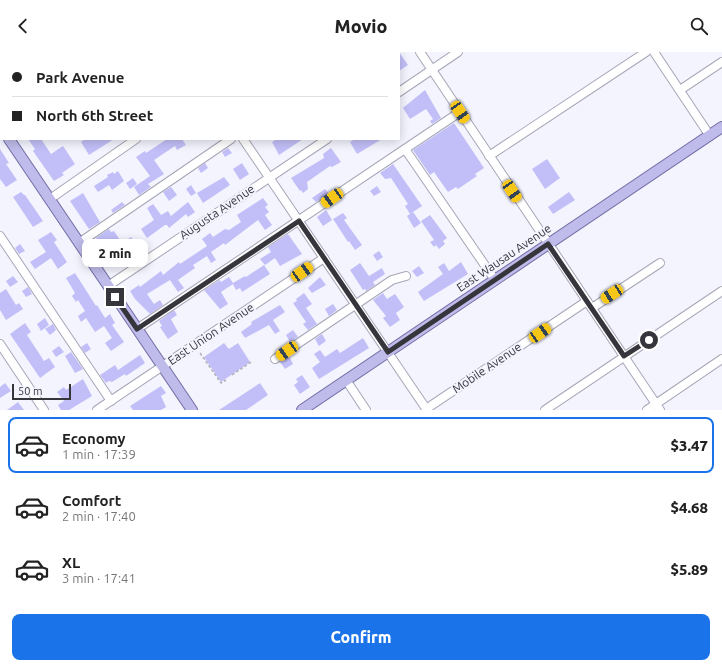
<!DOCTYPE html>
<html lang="en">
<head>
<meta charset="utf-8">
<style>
  body { margin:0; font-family:Ubuntu,sans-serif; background:#f2f2f2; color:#222; height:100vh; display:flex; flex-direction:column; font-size:15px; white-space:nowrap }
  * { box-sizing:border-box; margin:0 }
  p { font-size:13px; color:#767676 }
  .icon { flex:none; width:22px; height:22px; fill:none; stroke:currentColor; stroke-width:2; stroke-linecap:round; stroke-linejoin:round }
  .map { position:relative; height:358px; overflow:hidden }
  .panel { display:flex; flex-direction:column; background:#fff; flex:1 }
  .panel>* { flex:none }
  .banner { position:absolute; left:0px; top:0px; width:400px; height:88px; box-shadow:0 2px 10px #0003; display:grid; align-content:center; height:88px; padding:0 12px; background:#fff }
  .scale { position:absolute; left:12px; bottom:10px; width:59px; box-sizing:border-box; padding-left:4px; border:2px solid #35353b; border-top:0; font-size:11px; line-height:14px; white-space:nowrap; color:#35353b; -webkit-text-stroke:3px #f4f4ff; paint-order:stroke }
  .end { position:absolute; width:18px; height:18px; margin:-9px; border:5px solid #35353b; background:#fff; box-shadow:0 0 0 2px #fff }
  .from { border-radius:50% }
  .bubble { position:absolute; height:28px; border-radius:8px; background:#fff; box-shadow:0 2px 10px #0003; font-size:13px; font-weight:800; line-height:28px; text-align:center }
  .car { position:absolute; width:12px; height:24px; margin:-12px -6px; border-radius:5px; box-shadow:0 0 3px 1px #0007; background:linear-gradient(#f5c518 24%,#345 0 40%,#f5c518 0 76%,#345 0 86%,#f5c518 0) }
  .banner b { display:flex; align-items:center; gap:14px; height:38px; font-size:15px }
  .banner b+b { border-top:1px solid #e0e0e0 }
  .banner i { width:10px; height:10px; background:#222 }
  ul { padding:7px 0 0; list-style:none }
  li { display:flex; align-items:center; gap:12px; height:56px; margin:0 8px 6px; padding:0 4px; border:2px solid transparent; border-radius:8px }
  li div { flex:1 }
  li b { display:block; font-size:15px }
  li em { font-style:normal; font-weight:800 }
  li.on { border-color:#1a73e8 }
  li>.icon { width:36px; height:36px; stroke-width:1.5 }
  .cta { display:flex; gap:8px; margin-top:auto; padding:8px 12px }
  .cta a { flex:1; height:46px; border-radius:8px; background:#1a73e8; color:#fff; font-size:16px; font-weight:800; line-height:46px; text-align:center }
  header { display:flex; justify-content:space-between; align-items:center; height:52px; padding:0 12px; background:#fff; font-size:18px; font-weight:800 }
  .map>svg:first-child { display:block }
  .building { fill:#c2bff8 }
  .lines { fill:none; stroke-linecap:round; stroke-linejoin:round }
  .minor-casing { stroke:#a6a6b6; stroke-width:10 }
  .major-casing { stroke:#736ea4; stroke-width:12 }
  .path { stroke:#b1b1ba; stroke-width:1.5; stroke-dasharray:3 2; stroke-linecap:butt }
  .minor { stroke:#fff; stroke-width:8 }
  .major { stroke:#bfbbea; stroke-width:10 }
  .route { stroke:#35353b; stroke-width:5 }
  .labels { text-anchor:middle; stroke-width:4; stroke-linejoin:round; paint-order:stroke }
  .street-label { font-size:12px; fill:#35353b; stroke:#f4f4ff }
</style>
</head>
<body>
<header><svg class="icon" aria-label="back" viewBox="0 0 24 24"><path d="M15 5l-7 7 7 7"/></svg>Movio<svg class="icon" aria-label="search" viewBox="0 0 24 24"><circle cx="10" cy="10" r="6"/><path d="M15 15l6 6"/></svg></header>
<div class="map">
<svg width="722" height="358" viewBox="0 0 722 358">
  <rect width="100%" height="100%" fill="#f4f4ff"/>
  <g class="building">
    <polygon points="399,0 408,13 399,19"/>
    <polygon points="425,38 441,66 432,72 430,69 433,67 426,57 410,67 403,56"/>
    <polygon points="454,71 484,116 475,122 477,124 458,137 456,135 448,140 434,120 430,123 413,98"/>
    <polygon points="28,87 41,87 51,102 63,94 75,112 62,121 64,123 54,129 33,99 35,97"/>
    <polygon points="85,87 114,87 89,103 81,90"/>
    <polygon points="167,87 182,87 186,93 177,98 175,94 154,108 164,122 148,132 151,135 139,143 134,135 150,124 136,105 145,99 146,101"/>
    <polygon points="277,87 303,87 279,103 272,90"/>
    <polygon points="355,87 382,87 357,102 350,90"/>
    <polygon points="228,96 232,101 225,105 222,100"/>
    <polygon points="331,96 341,110 332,115 330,114 307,130 308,137 303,141 301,138 300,139 291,126 324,106 323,102"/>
    <polygon points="0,97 9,111 6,112 17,128 6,135 0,127"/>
    <polygon points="547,107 560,126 545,137 532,117"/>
    <polygon points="205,111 208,116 201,121 198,116"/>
    <polygon points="242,111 249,122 240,128 233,117"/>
    <polygon points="393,112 422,154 410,162 405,154 408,152 391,126 385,127 380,121"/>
    <polygon points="118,119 124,129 112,138 109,133 98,140 94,134 108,125 107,123 113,120 114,122"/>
    <polygon points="224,125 230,133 203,151 197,141"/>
    <polygon points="133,126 137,132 130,137 126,131"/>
    <polygon points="191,133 196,141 191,144 186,137"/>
    <polygon points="377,134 381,140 374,144 370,139"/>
    <polygon points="171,135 177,143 169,149 163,140"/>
    <polygon points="325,137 329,142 316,150 312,146"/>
    <polygon points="21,140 24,143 25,143 43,169 33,175 13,145"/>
    <polygon points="569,140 575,148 553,162 548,155"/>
    <polygon points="83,141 100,170 89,177 70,149"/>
    <polygon points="263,146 268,153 265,155 269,160 265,163 272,173 265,178 258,168 225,193 224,191 211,200 216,208 211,211 207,204 193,213 195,216 178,228 184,236 178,240 170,228 147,242 154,252 160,248 163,253 150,262 135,247 130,239 139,233 140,235 161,219 163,223 179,210 180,212 207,194 202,187 210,181 213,185 225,177 229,178 241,170 237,163"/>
    <polygon points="122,150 125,153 113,161 111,158"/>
    <polygon points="188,150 195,160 188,165 186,162 169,176 167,173 165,173 147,186 141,177 154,168 147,156 153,152 161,163 168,159 171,164"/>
    <polygon points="326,158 332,168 323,174 317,165"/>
    <polygon points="413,160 421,171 414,176 407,164"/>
    <polygon points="343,161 347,166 344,168 362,193 355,198 349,189 348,190 333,167"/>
    <polygon points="430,163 447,186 443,189 445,192 439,197 436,193 434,195 430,190 434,188 421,169"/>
    <polygon points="109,177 111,180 114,179 122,191 131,185 136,192 124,200 127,204 116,212 96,186"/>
    <polygon points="51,180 57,188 54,190 67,210 58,217 51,206 35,217 30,210 46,200 38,188"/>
    <polygon points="288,182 302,202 280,214 275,206 265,213 260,207 271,200 268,195"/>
    <polygon points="20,192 25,199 19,202 15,196"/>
    <polygon points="379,199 383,205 377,209 373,203"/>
    <polygon points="461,210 468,222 424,249 418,240 443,222 438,215 444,211 449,219"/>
    <polygon points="360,211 369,224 382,216 385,222 373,230 375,233 366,239 365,237 363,238 350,218"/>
    <polygon points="264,213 270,222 242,240 240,236 236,238 233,232 221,240 228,252 220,257 204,238 220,228 221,230 229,225 233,231 245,224 246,225"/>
    <polygon points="419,214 424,221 417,225 412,219"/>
    <polygon points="75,221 96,254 97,253 105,266 110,262 115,271 112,273 124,290 111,299 105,291 112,286 104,274 95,280 86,266 81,270 78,264 85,259 78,248 76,250 72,244 75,241 66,226"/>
    <polygon points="13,224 18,230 10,235 6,229"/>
    <polygon points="320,225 326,233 312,241 308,236"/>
    <polygon points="28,235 32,242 26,245 22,239"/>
    <polygon points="6,237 16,253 19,251 23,257 6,268 0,258 0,241"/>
    <polygon points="304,241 312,252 306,256 317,272 308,278 303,272 306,270 293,251 297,249 296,247"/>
    <polygon points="383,241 387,247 395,242 404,255 396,261 400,268 390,275 383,266 386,264 373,248"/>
    <polygon points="333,252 337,258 329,264 325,257"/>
    <polygon points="280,253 285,260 273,268 280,279 275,282 269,273 245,286 241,280 252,272 251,270"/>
    <polygon points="174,258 177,263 171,267 178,280 168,287 160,275 162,274 159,269"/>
    <polygon points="45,266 49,273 41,279 37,272"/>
    <polygon points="25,271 31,280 27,283 44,309 49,306 55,315 40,326 10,282"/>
    <polygon points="53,272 56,278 50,283 45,277"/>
    <polygon points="293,278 298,285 290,290 286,283"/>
    <polygon points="322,282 326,289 319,294 315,287"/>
    <polygon points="363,286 369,296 319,327 312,316 320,310 314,302 320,298 325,305 337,297 340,301"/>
    <polygon points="87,291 91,297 85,301 81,295"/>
    <polygon points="224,291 229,297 238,291 250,310 221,330 204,305"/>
    <polygon points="59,294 64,300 56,305 52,299"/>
    <polygon points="71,300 83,317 75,321 65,304"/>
    <polygon points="140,303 145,311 126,324 125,322 112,330 109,329 106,331 100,323 115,313 118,318"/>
    <polygon points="289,304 293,312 285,317 280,310"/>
    <polygon points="302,323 310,335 300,342 294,333 298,330 296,327"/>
    <polygon points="83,327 92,344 69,358 61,358 58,353 64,349 57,340 64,335 66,338"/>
    <polygon points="5,331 11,339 0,346 0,335"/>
    <polygon points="260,331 268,343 246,358 219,358"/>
    <polygon points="161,334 166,341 161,344 166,355 161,358 133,358 130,354"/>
    <polygon points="18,350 24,358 7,358"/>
  </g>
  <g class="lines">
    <g class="minor-casing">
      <g id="minor">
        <polyline points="184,0 185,1"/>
        <polyline points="420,0 660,358"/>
        <polyline points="654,0 710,84"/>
        <polyline points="85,1 87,0"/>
        <polyline points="261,1 263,0"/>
        <polyline points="357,1 358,0"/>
        <polyline points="680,38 722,10"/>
        <polyline points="399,40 458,0"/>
        <polyline points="0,59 1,58"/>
        <polyline points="243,87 427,358"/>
        <polyline points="405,97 495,228"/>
        <polyline points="489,104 646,0"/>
        <polyline points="50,147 136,87"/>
        <polyline points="0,184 111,349"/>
        <polyline points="79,191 231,87"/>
        <polyline points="108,234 327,87"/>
        <polyline points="592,256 660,211"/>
        <polyline points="137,277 460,60"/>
        <polyline points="0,292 44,358"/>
        <polyline points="275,307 392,228 406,224"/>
        <polyline points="346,328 366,358"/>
        <polyline points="426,357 587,249"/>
        <polyline points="97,358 324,206"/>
        <polyline points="545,358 722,239"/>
        <polyline points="647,358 722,307"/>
      </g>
    </g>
    <g class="major-casing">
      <g id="major">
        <polyline points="0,73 1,75"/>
        <polyline points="9,87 192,358"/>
        <polyline points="302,358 722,75"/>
      </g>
    </g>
    <g class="path">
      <polyline points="200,301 221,331 226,328"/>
      <polyline points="232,323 251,310"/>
    </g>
    <use href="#minor" class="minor"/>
    <use href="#major" class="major"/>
  </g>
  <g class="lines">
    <polyline class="route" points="115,245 137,277 299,169 388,300 548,192 624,304 649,288"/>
  </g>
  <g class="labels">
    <g class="street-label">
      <text transform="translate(217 160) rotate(-34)" y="4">Augusta Avenue</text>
      <text transform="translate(504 206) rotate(-34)" y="4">East Wausau Avenue</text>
      <text transform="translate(211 282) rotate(-34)" y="4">East Union Avenue</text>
      <text transform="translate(487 316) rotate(-34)" y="4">Mobile Avenue</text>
    </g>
  </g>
</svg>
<div class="scale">50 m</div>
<i class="end from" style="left:649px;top:288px"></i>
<i class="end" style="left:115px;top:245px"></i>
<div class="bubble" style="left:82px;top:187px;width:66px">2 min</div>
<i class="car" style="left:460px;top:60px;rotate:146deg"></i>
<i class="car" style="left:512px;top:139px;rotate:146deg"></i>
<i class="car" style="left:332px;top:146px;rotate:236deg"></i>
<i class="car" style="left:302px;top:220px;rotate:56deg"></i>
<i class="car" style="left:612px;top:242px;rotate:237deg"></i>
<i class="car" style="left:540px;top:281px;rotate:56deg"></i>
<i class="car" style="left:287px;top:299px;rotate:236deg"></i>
<div class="banner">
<b><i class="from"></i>Park Avenue</b>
<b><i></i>North 6th Street</b>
</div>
</div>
<section class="panel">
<ul>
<li class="on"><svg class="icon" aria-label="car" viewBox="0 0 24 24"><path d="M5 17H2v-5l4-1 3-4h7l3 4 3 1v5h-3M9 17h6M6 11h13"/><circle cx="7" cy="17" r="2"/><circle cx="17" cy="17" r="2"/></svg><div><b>Economy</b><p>1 min · 17:39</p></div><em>$3.47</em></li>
<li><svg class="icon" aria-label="car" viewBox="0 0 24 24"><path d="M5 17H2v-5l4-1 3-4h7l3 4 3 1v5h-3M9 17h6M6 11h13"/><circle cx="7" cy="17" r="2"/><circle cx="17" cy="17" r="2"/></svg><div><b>Comfort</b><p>2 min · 17:40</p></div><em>$4.68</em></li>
<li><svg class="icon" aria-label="car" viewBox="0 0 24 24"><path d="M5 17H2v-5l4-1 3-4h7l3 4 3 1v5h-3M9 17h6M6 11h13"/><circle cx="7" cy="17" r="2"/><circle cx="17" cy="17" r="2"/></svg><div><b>XL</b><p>3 min · 17:41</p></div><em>$5.89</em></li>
</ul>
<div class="cta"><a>Confirm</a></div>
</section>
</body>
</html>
